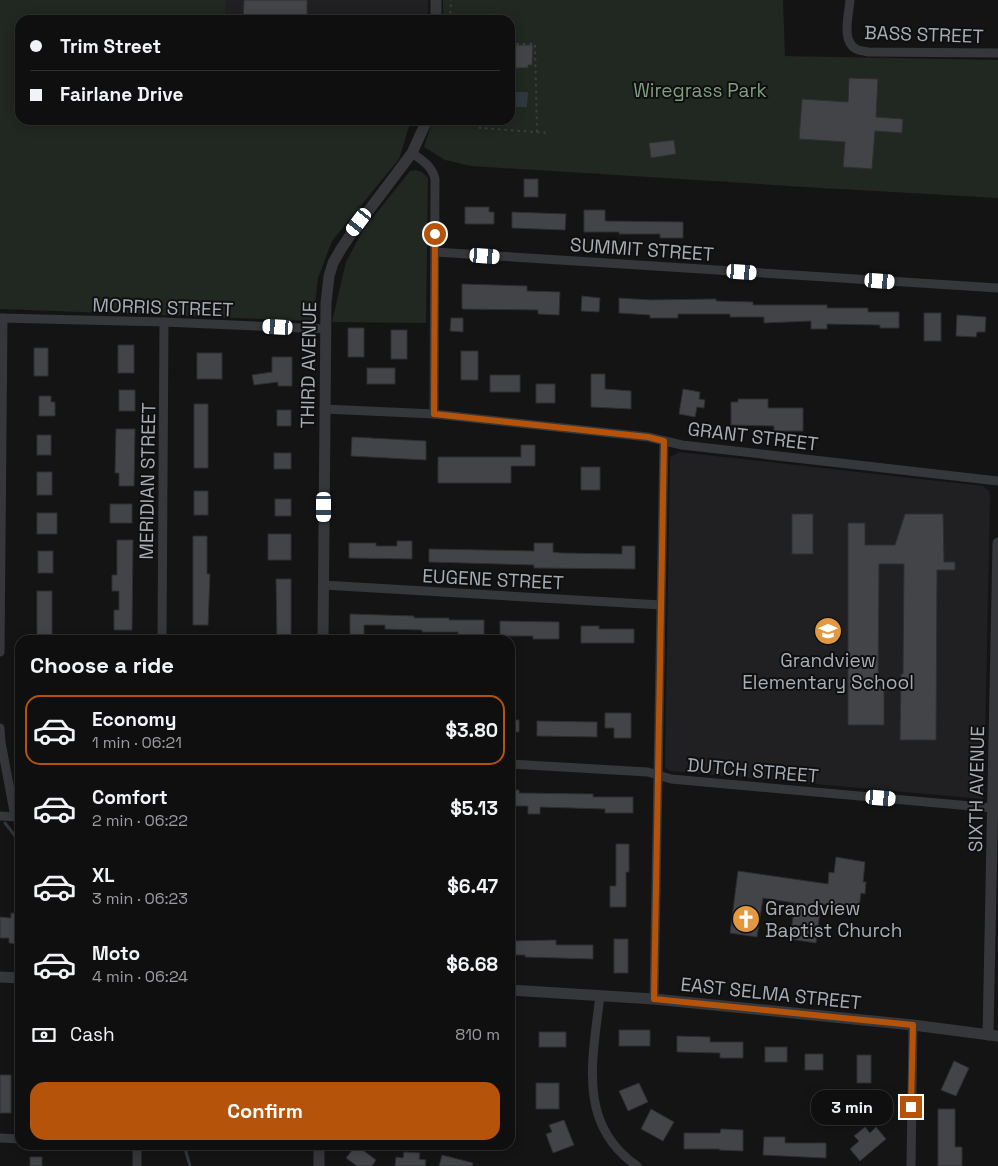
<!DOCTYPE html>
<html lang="en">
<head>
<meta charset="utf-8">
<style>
  body { margin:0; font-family:"Space Grotesk",sans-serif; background:#1d1d1e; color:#f1f3f6; height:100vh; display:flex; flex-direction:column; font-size:19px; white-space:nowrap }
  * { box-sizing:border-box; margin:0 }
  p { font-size:16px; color:#9b9c9f }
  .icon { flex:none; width:28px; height:28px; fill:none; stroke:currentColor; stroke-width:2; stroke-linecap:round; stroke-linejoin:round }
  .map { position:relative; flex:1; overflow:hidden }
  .side { position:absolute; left:15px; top:635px; width:500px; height:515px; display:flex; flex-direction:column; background:#0f0f10; border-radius:15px; box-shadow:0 2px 12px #0003,0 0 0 1px #2f2f30 }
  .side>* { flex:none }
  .top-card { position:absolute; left:15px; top:15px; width:500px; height:110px; border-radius:15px; box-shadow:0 2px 12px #0003,0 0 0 1px #2f2f30; display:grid; align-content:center; height:110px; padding:0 15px; background:#0f0f10 }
  .end { position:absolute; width:22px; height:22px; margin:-11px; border:6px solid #b45309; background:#fff; box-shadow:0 0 0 2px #fff }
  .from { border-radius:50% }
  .bubble { position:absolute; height:35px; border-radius:15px; background:#0f0f10; box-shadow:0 2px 12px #0003,0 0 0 1px #2f2f30; font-size:16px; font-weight:700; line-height:35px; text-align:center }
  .car { position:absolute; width:15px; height:30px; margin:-15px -8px; border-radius:6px; box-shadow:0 0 4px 1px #0007; background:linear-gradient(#fff 24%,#345 0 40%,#fff 0 76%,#345 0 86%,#fff 0) }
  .top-card b { display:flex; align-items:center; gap:18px; height:48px; font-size:19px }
  .top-card b+b { border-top:1px solid #2f2f30 }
  .top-card i { width:12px; height:12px; background:#f1f3f6 }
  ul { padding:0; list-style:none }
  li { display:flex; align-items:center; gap:15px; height:70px; margin:0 10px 8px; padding:0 5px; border:2px solid transparent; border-radius:15px }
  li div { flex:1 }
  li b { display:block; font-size:19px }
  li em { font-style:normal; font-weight:700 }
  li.current { border-color:#b45309 }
  li>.icon { width:45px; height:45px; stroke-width:1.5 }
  h2 { padding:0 15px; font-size:22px; line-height:60px }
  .pay { display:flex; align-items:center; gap:12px; height:55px; padding:0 15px; font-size:19px }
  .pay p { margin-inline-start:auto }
  .action { display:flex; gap:10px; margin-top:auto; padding:10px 15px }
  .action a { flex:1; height:58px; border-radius:15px; background:#b45309; color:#fff; font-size:20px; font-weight:700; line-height:58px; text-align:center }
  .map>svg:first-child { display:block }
  .built { fill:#202022 }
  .green { fill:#202821 }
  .water { fill:#2e383d }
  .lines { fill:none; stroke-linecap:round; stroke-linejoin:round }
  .stream { stroke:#2e383d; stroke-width:3 }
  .building { fill:#434448; stroke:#2e2e31 }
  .path { stroke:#3b3e41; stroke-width:2; stroke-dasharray:2.5 4; stroke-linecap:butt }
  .minor { stroke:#35373a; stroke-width:9 }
  .tertiary { stroke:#35373a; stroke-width:11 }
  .route { stroke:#b45309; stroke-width:6 }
  .labels { text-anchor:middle; stroke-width:4; stroke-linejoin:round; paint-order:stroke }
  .street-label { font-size:19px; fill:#a7adb5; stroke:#0f0f10 }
  .park-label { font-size:19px; fill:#819e7f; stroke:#0f0f10 }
  .poi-label { font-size:19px; fill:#a7adb5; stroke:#0f0f10 }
</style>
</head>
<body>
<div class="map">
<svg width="998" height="1166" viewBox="0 0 998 1166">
  <rect width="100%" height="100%" fill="#141415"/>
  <g class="built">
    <polygon points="226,0 428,0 428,20 225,20"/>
    <polygon points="679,452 983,486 989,491 990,495 984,795 983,799 670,771 665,767 670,457"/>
  </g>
  <g class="green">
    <polygon points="0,0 226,0 225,20 20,20 20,120 411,120 399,159 332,241 318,278 313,321 0,309"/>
    <polygon points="443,0 783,0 785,56 998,60 998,198 822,188 471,166 445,160 424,147 433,120 510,120 510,20 443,20"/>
    <polygon points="416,170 422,172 428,178 426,323 332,322 346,262 363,230 410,171"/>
  </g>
  <polygon class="water" points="510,81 513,81 513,92 528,92 527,107 513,107 513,119 510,118"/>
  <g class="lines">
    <g class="stream">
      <polyline points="5,823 20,842"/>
      <polyline points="184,1145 190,1166"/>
    </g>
  </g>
  <g class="building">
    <polygon points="244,0 307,0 307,20 243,20"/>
    <polygon points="510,45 533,45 532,65 528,65 528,68 510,68"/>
    <polygon points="849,78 878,79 876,117 903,119 902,133 875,131 872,169 843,167 845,142 799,139 802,99 848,102"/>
    <polygon points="674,140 676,154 651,158 649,143"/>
    <rect x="524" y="179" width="14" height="18"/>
    <polygon points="465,207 489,207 489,212 494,212 494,224 465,224"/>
    <polygon points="584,210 605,210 605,221 683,222 683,238 660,238 660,234 619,234 619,232 584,232"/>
    <polygon points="512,212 566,214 565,230 512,228"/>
    <polygon points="462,284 527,286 527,291 560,292 559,315 538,314 538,310 462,309"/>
    <polygon points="582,296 600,298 599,312 581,311"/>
    <polygon points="619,298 651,300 716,299 716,301 753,302 753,305 827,305 827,308 868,308 868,312 899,312 899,328 880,328 880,325 827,324 827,329 811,329 811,321 764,323 764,317 730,317 730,314 678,314 678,318 650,318 650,315 619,313"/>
    <rect x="924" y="313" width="17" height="28"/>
    <polygon points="957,315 986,317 985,332 977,332 976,337 956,336"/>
    <polygon points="451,318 463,318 463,332 450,331"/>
    <rect x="348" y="328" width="16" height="29"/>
    <rect x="391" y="330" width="16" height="29"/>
    <rect x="118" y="345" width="16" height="28"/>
    <rect x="34" y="348" width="14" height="28"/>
    <rect x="461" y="351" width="17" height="29"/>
    <rect x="197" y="353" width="25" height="26"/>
    <polygon points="272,357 292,357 292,386 278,386 278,382 254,385 252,375 272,372"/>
    <rect x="367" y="368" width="28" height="16"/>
    <polygon points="591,374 605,374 605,389 631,391 631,409 591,407"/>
    <rect x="490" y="375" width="30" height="17"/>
    <rect x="536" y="384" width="19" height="19"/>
    <polygon points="683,389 700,392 699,399 705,400 704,408 697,407 695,417 679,414"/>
    <rect x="119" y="390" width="16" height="21"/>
    <polygon points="39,396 51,396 51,402 55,402 55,416 39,416"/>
    <polygon points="738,399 768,399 768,408 803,408 803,431 774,431 774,426 731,425 731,402 738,402"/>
    <rect x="194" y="404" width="14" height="64"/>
    <rect x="277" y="410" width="14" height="16"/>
    <polygon points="116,429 135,429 134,486 119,486 119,473 115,473"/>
    <rect x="37" y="435" width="14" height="20"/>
    <polygon points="352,437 426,441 426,460 351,456"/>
    <polygon points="521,445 535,445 535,466 511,466 511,483 438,483 438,457 521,457"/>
    <rect x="274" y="453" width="17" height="16"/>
    <rect x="581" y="467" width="19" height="23"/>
    <rect x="37" y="472" width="15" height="23"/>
    <rect x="194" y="491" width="14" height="24"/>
    <rect x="275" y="499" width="16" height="17"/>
    <rect x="110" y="504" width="22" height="19"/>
    <rect x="37" y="513" width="20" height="21"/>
    <rect x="792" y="514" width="21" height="40"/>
    <polygon points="905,514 943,514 944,562 955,562 955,570 937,570 936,740 900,740 901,674 903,674 904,564 879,564 878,686 884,687 884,725 848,725 848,523 865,523 865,545 895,545"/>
    <rect x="268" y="534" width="23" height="26"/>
    <polygon points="193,536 207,536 207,574 210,574 208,625 193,625"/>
    <polygon points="117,540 133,540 132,630 114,630 114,610 119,610 119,591 112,591 112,575 117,575"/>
    <polygon points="397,541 412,541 412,559 349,558 349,543 376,543 376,546 397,546"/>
    <polygon points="534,543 553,543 553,552 561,553 622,554 622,546 635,546 635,569 534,568 534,565 429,562 429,549 534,551"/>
    <rect x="38" y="551" width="15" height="22"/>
    <polygon points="276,579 291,579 291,640 277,640"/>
    <rect x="37" y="591" width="15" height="49"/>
    <polygon points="350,614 414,616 414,618 449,618 449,620 484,620 484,635 458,635 458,632 422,632 422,630 385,629 385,625 364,625 364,640 350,640"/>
    <polygon points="500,621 559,622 559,639 533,639 533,636 500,636"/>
    <polygon points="581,626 599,626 599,629 634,629 634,643 581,643"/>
    <polygon points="605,713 631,713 631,738 614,738 614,728 605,728"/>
    <rect x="510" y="720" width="9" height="12"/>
    <polygon points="537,721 597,722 597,737 537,736"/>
    <polygon points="510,790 519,790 519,793 593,794 593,797 633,797 633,813 605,813 605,809 540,807 540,814 528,814 528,806 510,806"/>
    <polygon points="616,844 629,844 629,872 626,872 626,907 610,907 610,886 616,886"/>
    <polygon points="836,857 865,862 863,882 866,882 865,894 861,893 859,908 821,904 816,943 790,939 795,903 763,898 757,937 730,933 738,871 828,884 829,872 834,873"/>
    <polygon points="11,913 20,914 20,944 9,943 9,938 0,938 0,917 11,918"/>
    <rect x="614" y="939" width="14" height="34"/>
    <polygon points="556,940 556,945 593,945 593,959 525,957 525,955 510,955 510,941"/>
    <rect x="619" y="1030" width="31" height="16"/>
    <rect x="539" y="1032" width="27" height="15"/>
    <polygon points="677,1036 710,1037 710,1042 743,1042 743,1058 720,1058 720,1053 677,1052"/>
    <rect x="765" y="1047" width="22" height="15"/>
    <rect x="805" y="1054" width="18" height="16"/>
    <rect x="857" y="1055" width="14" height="28"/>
    <polygon points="954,1061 969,1068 956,1096 941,1090"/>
    <rect x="0" y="1075" width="11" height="38"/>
    <rect x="536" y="1083" width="23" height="26"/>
    <polygon points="639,1083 648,1102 628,1111 619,1091"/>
    <polygon points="651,1109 674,1122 663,1141 641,1129"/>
    <polygon points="938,1109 955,1109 955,1147 962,1147 962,1166 938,1166"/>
    <polygon points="564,1120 574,1145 553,1153 546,1134 552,1132 549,1125"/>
    <polygon points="865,1127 870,1133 876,1127 886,1139 860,1161 850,1149 859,1141 854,1136"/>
    <polygon points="721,1129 743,1130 743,1151 719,1150 720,1149 684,1149 684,1133 720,1133"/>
    <polygon points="764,1137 785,1137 785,1143 826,1143 826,1158 763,1155"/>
    <polygon points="356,1145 376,1160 372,1166 357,1166 346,1158"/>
    <polygon points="404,1152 420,1153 419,1159 426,1160 425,1166 395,1166 396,1157 403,1158"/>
    <polygon points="442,1155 473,1163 472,1166 439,1166"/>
    <rect x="30" y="1157" width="12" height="9"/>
  </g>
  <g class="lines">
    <g class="path">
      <polyline points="450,20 451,0"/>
      <polyline points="510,44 535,44 537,132"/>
      <polyline points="480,120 480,128 549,133"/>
    </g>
    <g class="minor">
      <path d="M850,0C849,14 841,41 856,49C860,51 865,51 868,52L998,53"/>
      <path d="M412,153C422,160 432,166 435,179L434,414"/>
      <polyline points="435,252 998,288"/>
      <polyline points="0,318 164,322 326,329"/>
      <polyline points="324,409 434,414 648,437 682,445 998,481"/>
      <polyline points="323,585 661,605"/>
      <polyline points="162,640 164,322"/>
      <polyline points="0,652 3,318"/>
      <polyline points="0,728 1,742 15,817"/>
      <polyline points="510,764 648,772 671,779 993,808"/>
      <polyline points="0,816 20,817"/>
      <path d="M600,995C593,1058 576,1124 637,1166"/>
      <polyline points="654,999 664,441"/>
      <polyline points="0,1138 20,1139"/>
      <polyline points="137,1166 137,1145"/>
      <polyline points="911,1166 913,1025"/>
    </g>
    <g class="tertiary">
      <polyline points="436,20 436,0"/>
      <polyline points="323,640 326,303 329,276 333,263 341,249 351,234 412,153 427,120"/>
      <polyline points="0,977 20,978"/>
      <polyline points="510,990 654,999 913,1025 998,1036"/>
      <polyline points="988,1035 998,543"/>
      <polyline points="319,1166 319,1145"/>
    </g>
  </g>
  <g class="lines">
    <polyline class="route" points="435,234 434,414 648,437 664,441 654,999 913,1025 911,1107"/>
  </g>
  <defs>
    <g id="school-disc" transform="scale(1.4375)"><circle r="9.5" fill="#e2983f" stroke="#0f0f10"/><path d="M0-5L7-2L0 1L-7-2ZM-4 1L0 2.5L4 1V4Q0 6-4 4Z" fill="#fff"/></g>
    <g id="church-disc" transform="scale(1.4375)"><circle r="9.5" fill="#e2983f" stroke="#0f0f10"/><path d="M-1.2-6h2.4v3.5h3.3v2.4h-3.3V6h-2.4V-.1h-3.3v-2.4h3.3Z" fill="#fff"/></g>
  </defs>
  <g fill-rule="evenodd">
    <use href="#school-disc" x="828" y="631"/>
    <use href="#church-disc" x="746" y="919"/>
  </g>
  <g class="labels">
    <g class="street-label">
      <text transform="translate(924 34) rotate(2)" y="7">BASS STREET</text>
      <text transform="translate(642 249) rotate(4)" y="7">SUMMIT STREET</text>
      <text transform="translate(163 307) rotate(2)" y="7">MORRIS STREET</text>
      <text transform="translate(308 365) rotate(-89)" y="7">THIRD AVENUE</text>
      <text transform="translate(753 436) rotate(7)" y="7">GRANT STREET</text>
      <text transform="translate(147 481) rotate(-89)" y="7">MERIDIAN STREET</text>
      <text transform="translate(493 579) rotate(3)" y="7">EUGENE STREET</text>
      <text transform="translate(753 770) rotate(5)" y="7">DUTCH STREET</text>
      <text transform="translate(976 789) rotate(-89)" y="7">SIXTH AVENUE</text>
      <text transform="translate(771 993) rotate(6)" y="7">EAST SELMA STREET</text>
    </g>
    <g class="park-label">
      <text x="700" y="97">Wiregrass Park</text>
    </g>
    <g class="poi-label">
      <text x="828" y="667">Grandview<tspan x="828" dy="22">Elementary School</tspan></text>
      <text x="765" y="915" text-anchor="start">Grandview<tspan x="765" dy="22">Baptist Church</tspan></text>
    </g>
  </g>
</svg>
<i class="end from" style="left:435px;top:234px"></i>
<i class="end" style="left:911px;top:1107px"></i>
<div class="bubble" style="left:811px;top:1090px;width:82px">3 min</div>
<i class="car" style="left:359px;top:222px;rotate:217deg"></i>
<i class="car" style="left:485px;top:256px;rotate:94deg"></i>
<i class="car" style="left:742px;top:272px;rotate:94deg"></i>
<i class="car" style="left:880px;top:281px;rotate:94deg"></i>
<i class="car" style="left:278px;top:327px;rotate:273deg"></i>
<i class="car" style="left:324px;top:507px;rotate:180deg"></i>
<i class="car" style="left:881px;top:798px;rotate:95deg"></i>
<div class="top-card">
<b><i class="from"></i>Trim Street</b>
<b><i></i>Fairlane Drive</b>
</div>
<section class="side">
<h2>Choose a ride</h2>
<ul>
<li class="current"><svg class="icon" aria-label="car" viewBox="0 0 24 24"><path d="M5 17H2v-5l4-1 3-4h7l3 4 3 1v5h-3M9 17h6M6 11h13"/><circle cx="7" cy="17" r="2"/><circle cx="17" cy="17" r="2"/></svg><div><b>Economy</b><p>1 min · 06:21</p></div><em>$3.80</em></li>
<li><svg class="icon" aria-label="car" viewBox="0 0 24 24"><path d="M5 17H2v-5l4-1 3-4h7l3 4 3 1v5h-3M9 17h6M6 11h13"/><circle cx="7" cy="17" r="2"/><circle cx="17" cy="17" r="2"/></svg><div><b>Comfort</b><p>2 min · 06:22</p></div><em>$5.13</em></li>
<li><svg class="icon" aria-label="car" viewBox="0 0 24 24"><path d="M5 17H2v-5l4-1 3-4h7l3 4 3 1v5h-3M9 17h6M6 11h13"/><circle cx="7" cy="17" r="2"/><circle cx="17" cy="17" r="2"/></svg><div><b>XL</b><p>3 min · 06:23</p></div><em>$6.47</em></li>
<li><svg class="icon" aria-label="car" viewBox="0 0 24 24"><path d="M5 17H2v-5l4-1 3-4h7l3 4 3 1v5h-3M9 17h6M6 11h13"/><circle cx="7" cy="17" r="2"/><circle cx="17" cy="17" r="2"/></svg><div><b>Moto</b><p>4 min · 06:24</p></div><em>$6.68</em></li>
</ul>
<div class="pay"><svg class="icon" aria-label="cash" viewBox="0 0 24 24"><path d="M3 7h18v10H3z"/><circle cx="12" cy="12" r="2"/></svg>Cash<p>810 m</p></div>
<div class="action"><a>Confirm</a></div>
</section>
</div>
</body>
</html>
